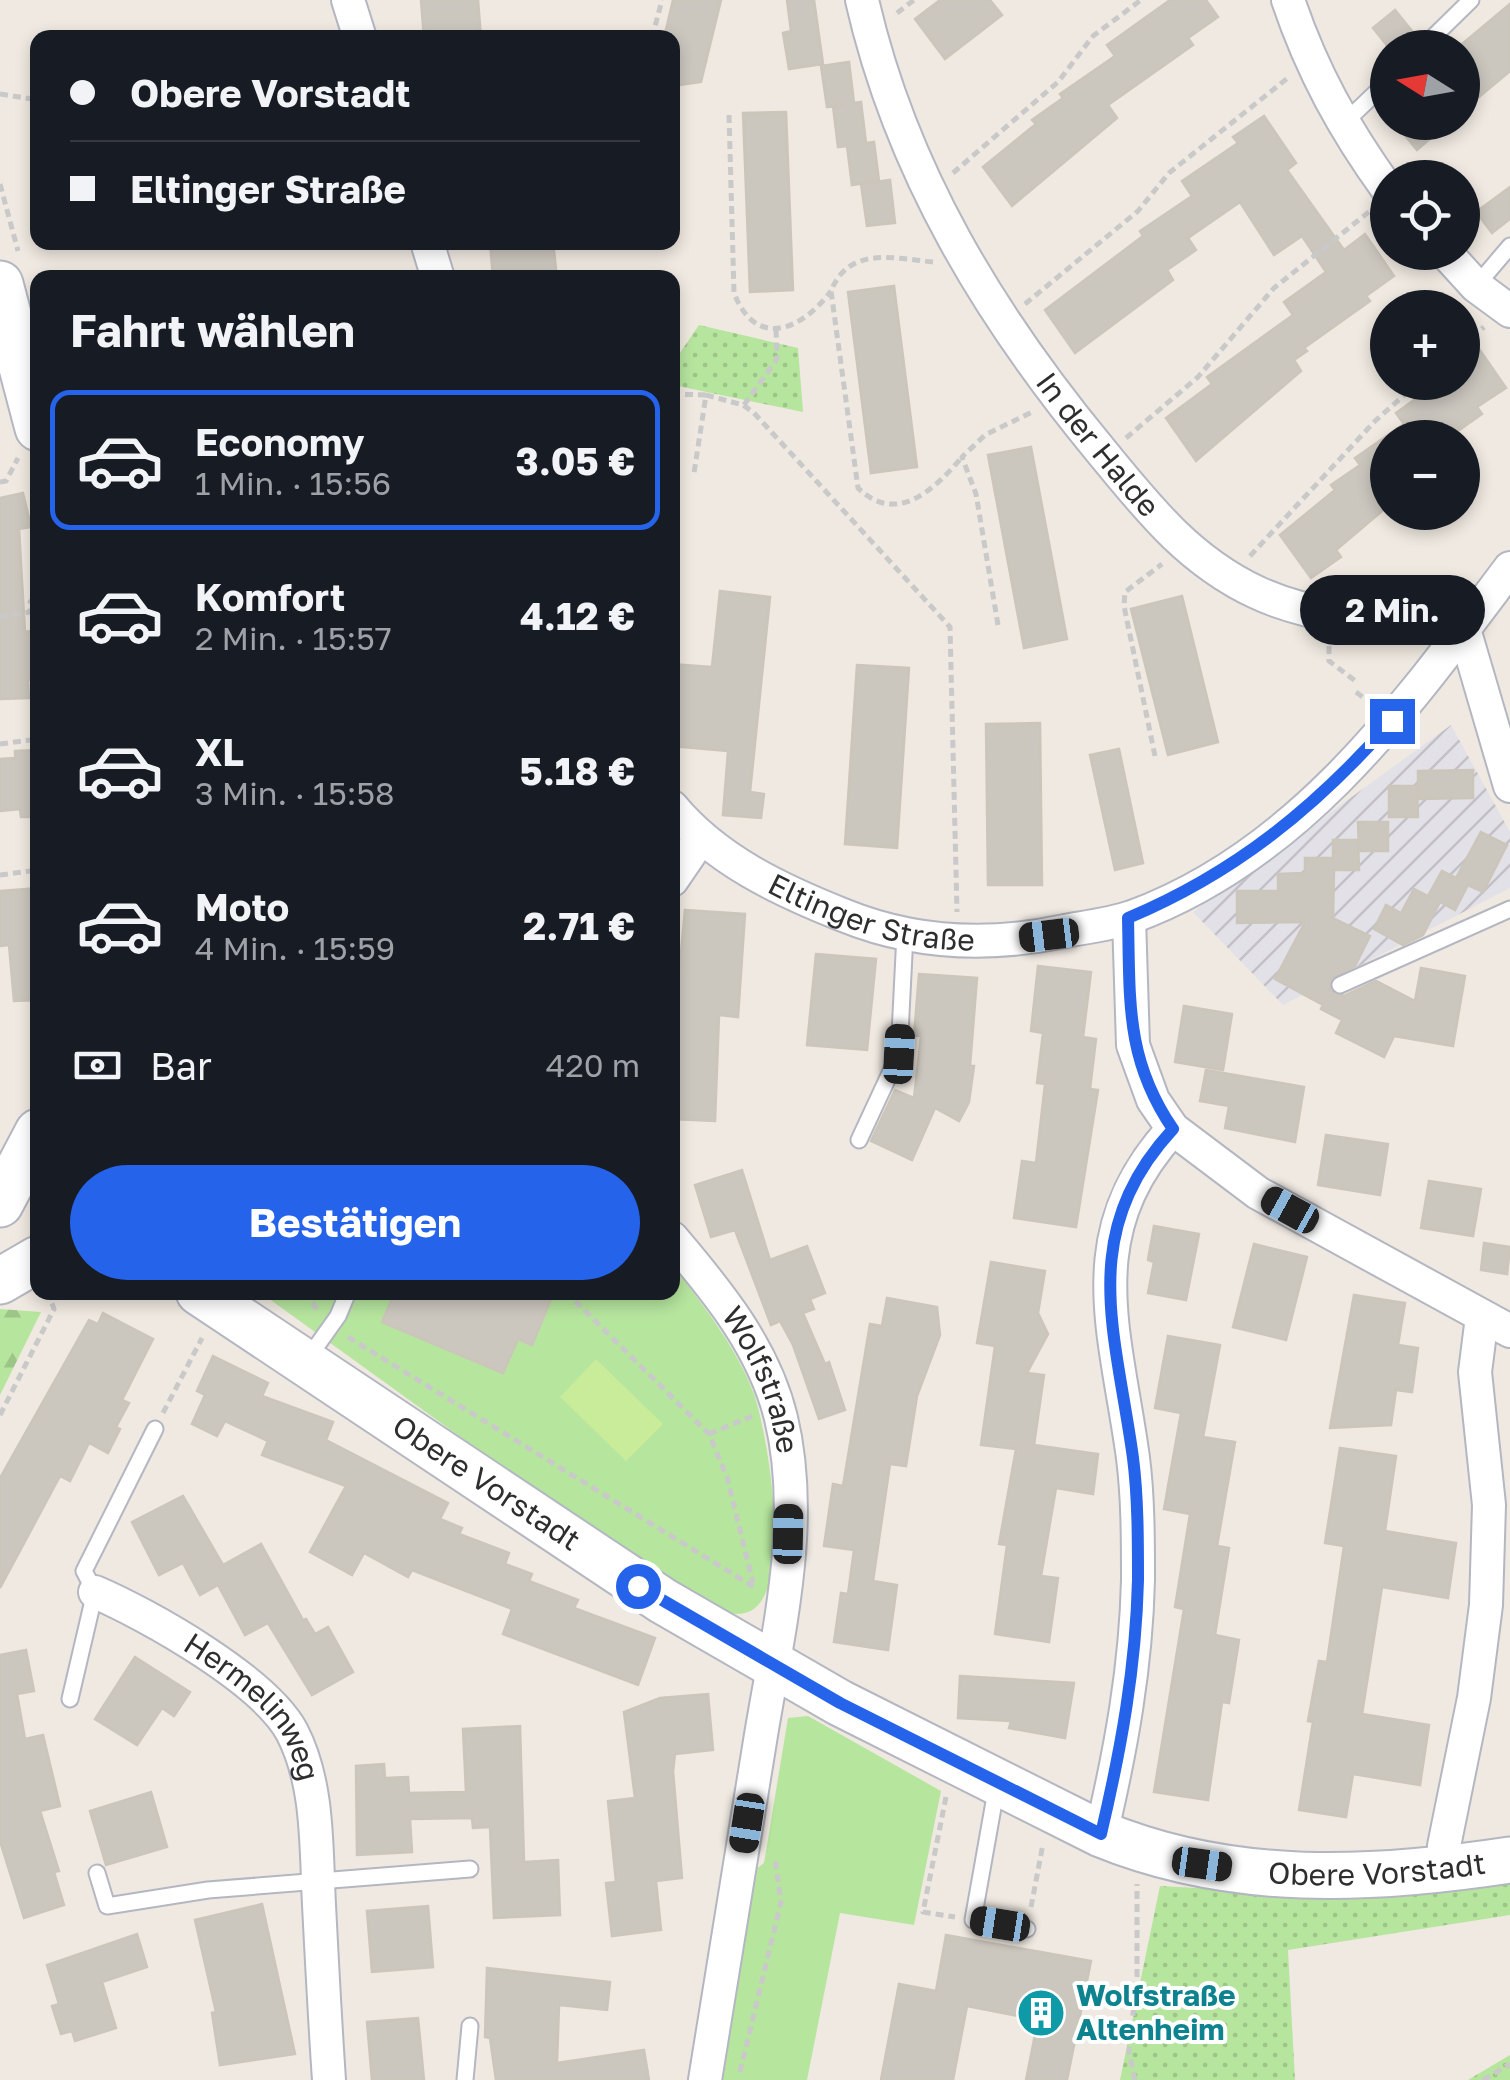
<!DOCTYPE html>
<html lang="de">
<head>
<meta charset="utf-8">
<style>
  body { margin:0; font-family:"Golos Text",sans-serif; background:#242831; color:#f1f3f6; height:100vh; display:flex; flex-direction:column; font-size:38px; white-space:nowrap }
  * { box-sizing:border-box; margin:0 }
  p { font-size:32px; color:#9ea1a6 }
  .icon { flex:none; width:55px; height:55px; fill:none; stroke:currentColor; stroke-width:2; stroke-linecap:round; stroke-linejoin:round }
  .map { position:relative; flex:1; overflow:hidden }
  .side { position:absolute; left:30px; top:270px; width:650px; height:1030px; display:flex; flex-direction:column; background:#171b24; border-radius:20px; box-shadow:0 5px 15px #0003 }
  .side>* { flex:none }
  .banner { position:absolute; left:30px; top:30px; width:650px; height:220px; border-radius:20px; box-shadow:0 5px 15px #0003; display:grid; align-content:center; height:220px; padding:0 40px; background:#171b24 }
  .needle { width:65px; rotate:281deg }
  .controls { position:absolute; left:1370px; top:30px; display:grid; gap:20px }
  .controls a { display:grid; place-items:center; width:110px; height:110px; border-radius:50%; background:#171b24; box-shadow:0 5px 15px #0003; font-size:50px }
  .end { position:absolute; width:45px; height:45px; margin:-22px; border:12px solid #2563eb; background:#fff; box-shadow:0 0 0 5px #fff }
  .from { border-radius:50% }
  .bubble { position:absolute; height:70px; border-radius:35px; background:#171b24; box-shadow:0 5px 15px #0003; font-size:32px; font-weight:700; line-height:70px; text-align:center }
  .car { position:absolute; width:30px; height:60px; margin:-30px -15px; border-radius:12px; box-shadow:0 0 8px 2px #0007; background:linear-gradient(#222 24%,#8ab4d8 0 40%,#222 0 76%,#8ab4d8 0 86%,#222 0) }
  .banner b { display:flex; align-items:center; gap:35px; height:95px; font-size:38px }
  .banner b+b { border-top:2px solid #363941 }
  .banner i { width:25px; height:25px; background:#f1f3f6 }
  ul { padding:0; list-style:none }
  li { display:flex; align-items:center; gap:30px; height:140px; margin:0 20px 15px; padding:0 20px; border:5px solid transparent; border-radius:20px }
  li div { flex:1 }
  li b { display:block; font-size:38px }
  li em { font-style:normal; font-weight:700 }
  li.selected { border-color:#2563eb }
  li>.icon { width:90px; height:90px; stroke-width:1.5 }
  h2 { padding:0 40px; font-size:45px; line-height:120px }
  .pay { display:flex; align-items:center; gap:25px; height:110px; padding:0 40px; font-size:38px }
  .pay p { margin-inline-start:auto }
  .cta { display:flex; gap:20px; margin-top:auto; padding:20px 40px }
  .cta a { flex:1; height:115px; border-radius:60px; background:#2563eb; color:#fff; font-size:40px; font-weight:700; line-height:115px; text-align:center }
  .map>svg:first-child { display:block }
  .industrial { fill:url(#industrial-furrows) }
  .grass { fill:#b6e59e }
  .forest { fill:url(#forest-firs) }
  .park { fill:url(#park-dots) }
  .pitch { fill:#c9ec9a }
  .building { fill:#cbc7bf; stroke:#cbc5ba; stroke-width:2.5 }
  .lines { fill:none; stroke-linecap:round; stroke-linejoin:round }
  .lane-casing { stroke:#b4b7c1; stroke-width:19 }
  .street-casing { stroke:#b4b7c1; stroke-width:36 }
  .secondary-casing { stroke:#b4b7c1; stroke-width:49 }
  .path { stroke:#c9c9c9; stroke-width:5; stroke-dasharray:8 5; stroke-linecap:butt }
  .lane { stroke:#fff; stroke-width:15 }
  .street { stroke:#fff; stroke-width:32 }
  .secondary { stroke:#fff; stroke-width:45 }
  .route { stroke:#2563eb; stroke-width:12 }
  .labels { text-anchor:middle; stroke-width:8; stroke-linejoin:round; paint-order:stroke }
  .street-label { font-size:30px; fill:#2e2e2e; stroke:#fff }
  .culture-label { font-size:30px; font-weight:bold; fill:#0d838f; stroke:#fff; text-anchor:start }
</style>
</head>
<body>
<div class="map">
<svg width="1510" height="2080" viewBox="0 0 1510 2080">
  <defs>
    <pattern id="industrial-furrows" width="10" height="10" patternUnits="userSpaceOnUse" patternTransform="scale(2.5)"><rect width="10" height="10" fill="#e3e1e8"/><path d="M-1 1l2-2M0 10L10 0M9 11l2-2" fill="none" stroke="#c3c1c7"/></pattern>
    <pattern id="forest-firs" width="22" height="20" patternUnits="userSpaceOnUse" patternTransform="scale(2.5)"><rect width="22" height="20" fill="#b6e59e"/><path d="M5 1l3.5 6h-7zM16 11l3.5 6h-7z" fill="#9dc588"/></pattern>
    <pattern id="park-dots" width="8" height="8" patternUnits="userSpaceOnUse" patternTransform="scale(2.5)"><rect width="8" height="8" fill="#b6e59e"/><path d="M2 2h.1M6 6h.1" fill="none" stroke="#9dc588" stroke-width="1.8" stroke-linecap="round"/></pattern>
  </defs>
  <rect width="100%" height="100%" fill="#efe9e1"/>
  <polygon class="industrial" points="1451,725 1510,832 1510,888 1283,1005 1193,912"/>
  <g class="grass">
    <path d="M673,1265C703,1306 736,1346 754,1394C768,1434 806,1645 721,1610L559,1508L261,1293L672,1292Z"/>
    <polygon points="808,1716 941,1791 914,1925 840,1913 807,2080 721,2080 751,1873 764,1863 788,1718"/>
  </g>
  <polygon class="forest" points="0,1309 41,1312 0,1395"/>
  <g class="park">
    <polygon points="699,325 798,348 803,412 673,385 673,363"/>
    <polygon points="1510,1879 1510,1915 1288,1950 1295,2080 1120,2080 1160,1886 1359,1897"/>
    <polygon points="1510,2055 1510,2080 1468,2080"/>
  </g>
  <polygon class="pitch" points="596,1359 663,1424 626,1461 560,1397"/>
  <g class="building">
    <polygon points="421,0 478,0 481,38 424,38"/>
    <polygon points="673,0 721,0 701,82 672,86 672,38 664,38"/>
    <polygon points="787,0 814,0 823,64 789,69 783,33 791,31"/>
    <polygon points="940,0 990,0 1002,15 945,59 915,19"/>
    <polygon points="1170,0 1206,0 1218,17 1188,38 1193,45 1108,105 1117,118 1012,206 983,167 1036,124 1032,120 1063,98 1060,94 1115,56 1107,45"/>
    <polygon points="1510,4 1510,71 1462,111 1462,44"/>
    <polygon points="1395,10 1412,31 1389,48 1373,28"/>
    <polygon points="849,62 854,103 861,102 866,143 874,142 879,181 852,185 847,146 838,147 833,106 844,105 827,107 821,66"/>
    <polygon points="786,112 793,290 750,292 743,113"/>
    <polygon points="1264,116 1296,163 1287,170 1344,250 1365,234 1394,276 1366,296 1370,301 1304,348 1307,351 1294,360 1301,371 1196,461 1166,418 1212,384 1207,377 1293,315 1284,302 1326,272 1302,236 1274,255 1240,202 1188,238 1196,250 1167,270 1173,280 1075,353 1045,310 1143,236 1140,231 1192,196 1182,181 1238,143 1233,137"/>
    <polygon points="1394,122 1449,122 1417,150"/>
    <polygon points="890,180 895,223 867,226 861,184"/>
    <polygon points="1510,187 1510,219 1492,233 1476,212"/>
    <polygon points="490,242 553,242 557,278 493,278"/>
    <polygon points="894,286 917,467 871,473 848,292"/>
    <polygon points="1477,346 1506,388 1477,407 1482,414 1448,438 1388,438 1388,506 1336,550 1341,557 1311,578 1280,535 1335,490 1331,485 1360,465 1355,458 1404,424 1396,413 1439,382 1462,382 1462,356"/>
    <polygon points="1031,447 1067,639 1024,648 988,455"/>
    <polygon points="23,493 31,527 19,529 25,632 38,630 38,680 28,680 29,698 0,699 0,498"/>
    <polygon points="720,591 770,597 750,792 764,794 761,818 723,815 728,751 672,746 672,664 712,667"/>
    <polygon points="1182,596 1218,742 1168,755 1131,609"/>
    <polygon points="857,665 909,668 897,848 845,844"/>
    <polygon points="1040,723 1042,885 988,885 986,724"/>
    <polygon points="1119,749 1143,863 1115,870 1090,755"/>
    <polygon points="38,750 38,817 21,817 20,809 0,811 0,759 15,758 15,751"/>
    <polygon points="1473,770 1473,798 1418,799 1418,771"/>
    <polygon points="1389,786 1417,786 1418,817 1389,817"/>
    <polygon points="1358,822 1388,822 1388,851 1359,851"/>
    <polygon points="1481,832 1507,845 1483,892 1468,885 1455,910 1440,902 1423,935 1403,945 1374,929 1386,905 1401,913 1414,889 1432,898 1428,896 1442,871 1460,880 1456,878"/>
    <polygon points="1333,840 1358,840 1359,870 1334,870 1333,918 1370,936 1355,966 1332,978 1330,990 1344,996 1376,981 1415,1001 1421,968 1465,976 1453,1046 1394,1036 1384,1057 1336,1033 1342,1020 1321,1009 1323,1005 1275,979 1305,922 1237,923 1237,891 1278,891 1278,874 1305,873 1305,858 1333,858"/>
    <polygon points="38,888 38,1000 14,1001 9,945 0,946 0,891"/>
    <polygon points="685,910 745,914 738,1017 719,1015 715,1121 672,1119 672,1047"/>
    <polygon points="816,954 876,959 867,1050 807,1045"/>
    <polygon points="1038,966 1091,972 1083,1037 1096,1039 1090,1089 1098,1090 1076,1227 1014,1218 1022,1161 1036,1163 1045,1084 1037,1083 1043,1033 1031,1031"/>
    <polygon points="919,974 977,978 970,1066 974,1066 969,1102 959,1121 935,1108 912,1160 871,1141 895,1090 914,1098 921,1036 914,1036"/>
    <polygon points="1184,1006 1232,1014 1223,1070 1175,1062"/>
    <polygon points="1206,1070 1304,1087 1295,1142 1225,1128 1229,1106 1200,1101"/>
    <polygon points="1326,1135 1388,1144 1380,1195 1318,1185"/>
    <polygon points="742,1170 770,1260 807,1246 825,1293 810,1299 814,1309 803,1313 825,1364 829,1362 845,1410 819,1419 793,1345 780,1321 771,1325 735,1230 711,1237 695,1185"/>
    <polygon points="1429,1181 1481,1189 1473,1236 1421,1228"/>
    <polygon points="1154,1226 1199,1234 1186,1300 1148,1293 1154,1262 1148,1260"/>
    <polygon points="1484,1243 1510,1247 1507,1274 1481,1270"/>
    <polygon points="1254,1244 1307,1257 1286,1340 1233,1327"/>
    <polygon points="991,1262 1045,1271 1038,1313 1048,1334 1027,1373 1044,1375 1034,1445 1098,1454 1093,1494 1056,1488 1041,1576 1058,1578 1049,1642 995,1634 1007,1545 999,1544 1016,1449 981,1445 995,1346 977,1343"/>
    <polygon points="395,1292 554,1292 532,1345 518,1339 503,1373 382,1322"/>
    <polygon points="1354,1295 1405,1303 1398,1345 1418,1348 1412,1392 1396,1390 1391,1425 1330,1428"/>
    <polygon points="887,1298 937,1307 940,1335 917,1396 906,1466 890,1464 873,1581 897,1585 888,1650 834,1642 841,1593 848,1594 854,1550 824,1546 833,1484 843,1486 870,1324 882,1326"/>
    <polygon points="103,1313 153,1339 122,1400 129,1403 116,1427 120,1429 108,1453 89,1443 70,1481 60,1476 0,1588 0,1478 89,1320 98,1324"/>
    <polygon points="1168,1336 1220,1345 1203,1437 1235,1442 1217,1546 1229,1548 1215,1635 1239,1640 1229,1703 1222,1702 1208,1800 1154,1792 1184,1609 1175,1607 1190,1514 1164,1509 1181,1413 1155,1408"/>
    <polygon points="213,1356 268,1383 262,1396 333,1422 326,1440 448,1503 440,1519 462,1528 459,1534 509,1553 505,1564 532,1574 529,1581 578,1600 574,1608 655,1638 638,1685 503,1634 512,1609 412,1570 408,1577 364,1553 352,1575 310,1552 346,1486 262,1455 268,1441 225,1421 217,1436 192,1424 205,1395 197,1391"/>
    <polygon points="1340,1448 1396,1456 1385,1531 1456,1543 1448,1598 1382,1587 1362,1714 1429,1725 1420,1785 1353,1774 1346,1817 1299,1810 1313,1722 1308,1721 1319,1661 1327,1662 1344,1546 1325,1543"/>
    <polygon points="183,1496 223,1565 261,1544 303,1620 306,1619 315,1634 328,1627 353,1672 312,1695 268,1623 245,1635 218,1585 200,1595 183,1563 159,1575 132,1522"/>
    <polygon points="26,1650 34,1691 17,1694 25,1739 43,1735 60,1806 40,1811 59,1871 54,1872 64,1905 24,1918 0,1841 0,1655"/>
    <polygon points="135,1657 190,1692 174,1716 162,1708 137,1745 95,1719"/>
    <polygon points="960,1676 1074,1683 1065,1738 1009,1728 1011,1721 958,1718"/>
    <polygon points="708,1694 713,1750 675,1754 673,1771 682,1878 656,1881 661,1930 612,1936 606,1883 616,1882 608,1801 635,1798 624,1712 660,1698"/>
    <polygon points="520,1726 524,1862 558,1860 560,1915 494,1918 490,1827 473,1828 472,1818 410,1819 412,1852 357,1855 356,1766 384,1764 385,1778 408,1777 409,1793 466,1792 463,1729"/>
    <polygon points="151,1792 167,1847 106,1865 90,1811"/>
    <polygon points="262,1904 295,2054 220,2065 212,2013 216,2012 195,1920"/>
    <polygon points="428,1906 433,1967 372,1972 367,1911"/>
    <polygon points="137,1934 147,1967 102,1982 116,2028 75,2041 72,2031 61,2034 52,2006 59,2004 47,1965"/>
    <polygon points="946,1935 1091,1961 1067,2080 1026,2080 1038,2020 967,2006 953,2080 881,2080 899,1984 936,1991"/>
    <polygon points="487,1968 610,1982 607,2010 559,2005 557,2063 644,2050 649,2080 496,2080 490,2038 485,2037"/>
    <polygon points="418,2018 424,2080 372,2080 367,2022"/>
  </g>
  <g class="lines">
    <g class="lane-casing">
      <g id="lane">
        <polyline points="1422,48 1471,0"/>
        <polyline points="1342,125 1388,81"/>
        <polyline points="1476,286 1510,246"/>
        <polyline points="1340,985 1510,909"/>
        <polyline points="859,1140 899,1054 905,934"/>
        <polyline points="306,1361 338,1316 348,1292"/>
        <polyline points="70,1699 95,1592 84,1571 155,1429"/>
        <polyline points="997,1785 973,1920 1027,1929"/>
        <polyline points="97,1873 107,1906 208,1890 470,1869"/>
        <polyline points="465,2080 470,2026"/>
      </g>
    </g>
    <g class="street-casing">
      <g id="street">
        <polyline points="348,0 360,38"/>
        <path id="s1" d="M862,0C901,171 990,317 1101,451C1147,507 1188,560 1256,592C1319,622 1396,622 1464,629"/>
        <path d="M1288,0C1312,71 1344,129 1388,190"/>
        <polyline points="427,242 438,278"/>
        <polyline points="1445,252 1476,286 1510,311"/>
        <polyline points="1464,629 1510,786"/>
        <path id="s2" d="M672,807C716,860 780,890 843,915C914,944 990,947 1065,931C1087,927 1111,924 1132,917C1301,855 1406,706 1510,568"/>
        <polyline points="672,880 700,839"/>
        <polyline points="1129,918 1133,1045 1153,1100 1173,1129 1258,1193 1510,1331"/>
        <path id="s3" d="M672,1238C718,1292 764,1348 781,1418C806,1522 778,1632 761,1735C742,1850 724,1965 705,2080"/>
        <path id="s4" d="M95,1592C149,1615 265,1681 292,1732C319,1784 316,1848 319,1905C322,1963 325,2022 329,2080"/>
        <path d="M1101,1834C1121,1749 1136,1667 1138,1580C1138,1540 1138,1497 1133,1458C1116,1332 1076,1234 1173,1129"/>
        <polyline points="1444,1870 1444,1846 1474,1698 1486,1605 1489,1505 1475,1372 1482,1317"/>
      </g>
    </g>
    <g class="secondary-casing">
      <g id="secondary">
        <polyline points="0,284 38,428"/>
        <polyline points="0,1204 38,1132"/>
        <polyline points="0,1281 38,1259"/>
        <path id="s5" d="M199,1292L663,1601L840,1703L1101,1834C1233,1888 1372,1881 1510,1860"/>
      </g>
    </g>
    <g class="path">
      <polyline points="897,13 914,0"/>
      <polyline points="652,38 662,0"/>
      <polyline points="0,94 38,100"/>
      <path d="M729,115L734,293C756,350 802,330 831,291"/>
      <polyline points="953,173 1058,82 1093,36 1141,0"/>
      <polyline points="0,184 18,251"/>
      <path d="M933,262C893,258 849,246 831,291L858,488C897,526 935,489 962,457"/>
      <polyline points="1025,304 1138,211 1169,173 1289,77"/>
      <polyline points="1462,346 1484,327"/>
      <polyline points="672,394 706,395 694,473"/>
      <polyline points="706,395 743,405 754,413 950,627 957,912"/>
      <polyline points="744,405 777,359 776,329"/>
      <polyline points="1126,438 1198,377 1274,288 1370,211"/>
      <polyline points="0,482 6,481 18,458"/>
      <polyline points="1250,556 1375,421 1419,382"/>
      <polyline points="0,617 30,612 30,602 38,594"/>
      <polyline points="998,625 976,494 962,457 985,435 1032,412"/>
      <polyline points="1329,646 1329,661 1358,683"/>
      <polyline points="1356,692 1369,702"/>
      <polyline points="0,744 38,739"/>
      <polyline points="1155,756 1124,606 1125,592 1162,564"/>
      <polyline points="0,875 38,870"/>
      <polyline points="305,1292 318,1311"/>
      <polyline points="566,1292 709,1434 727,1477 753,1583"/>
      <polyline points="348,1337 754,1587"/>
      <polyline points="163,1413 202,1338"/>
      <polyline points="0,1415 54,1309 49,1295"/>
      <polyline points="709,1434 752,1416"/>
      <polyline points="946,1797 923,1912 955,1917"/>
      <polyline points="1031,1907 1043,1844"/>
      <polyline points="740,2072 781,1902 775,1859"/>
      <polyline points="1135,2080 1129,2051 1137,1976 1137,1884"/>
      <polyline points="1483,2080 1510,2064"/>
    </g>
    <use href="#lane" class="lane"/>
    <use href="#street" class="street"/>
    <use href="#secondary" class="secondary"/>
  </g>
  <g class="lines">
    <path class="route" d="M638,1586L840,1703L1101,1834C1121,1749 1136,1667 1138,1580C1138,1540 1138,1497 1133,1458C1116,1332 1076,1234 1173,1129C1125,1059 1130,1000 1128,918C1235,873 1315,808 1392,721"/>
  </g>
  <defs>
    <g id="building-disc" transform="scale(2.5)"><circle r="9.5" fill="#0f9aa8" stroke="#fff"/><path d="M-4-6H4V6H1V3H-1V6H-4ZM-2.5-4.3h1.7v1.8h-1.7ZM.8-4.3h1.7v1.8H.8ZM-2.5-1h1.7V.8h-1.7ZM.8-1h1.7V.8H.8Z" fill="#fff"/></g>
  </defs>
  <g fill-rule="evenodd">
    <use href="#building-disc" x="1041" y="2013"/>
  </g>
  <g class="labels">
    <g class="street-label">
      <text dy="10" stroke="none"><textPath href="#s1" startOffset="508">In der Halde</textPath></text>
      <text dy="10" stroke="none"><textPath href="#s2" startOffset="232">Eltinger Straße</textPath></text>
      <text dy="10" stroke="none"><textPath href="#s3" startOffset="170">Wolfstraße</textPath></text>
      <text dy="10" stroke="none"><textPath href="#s5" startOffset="345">Obere Vorstadt</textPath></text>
      <text dy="10" stroke="none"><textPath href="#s4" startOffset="200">Hermelinweg</textPath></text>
      <text dy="10" stroke="none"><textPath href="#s5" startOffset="1335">Obere Vorstadt</textPath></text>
    </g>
    <g class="culture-label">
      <text x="1076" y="2006">Wolfstraße<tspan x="1076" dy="34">Altenheim</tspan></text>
    </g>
  </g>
</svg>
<div class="controls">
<a><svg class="needle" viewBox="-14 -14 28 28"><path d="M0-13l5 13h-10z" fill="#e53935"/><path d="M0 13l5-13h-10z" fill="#9ea1a6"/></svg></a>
<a><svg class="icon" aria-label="locate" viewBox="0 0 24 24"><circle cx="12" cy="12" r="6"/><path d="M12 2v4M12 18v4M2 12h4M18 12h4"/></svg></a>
<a>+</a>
<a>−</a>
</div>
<i class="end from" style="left:638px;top:1586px"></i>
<i class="end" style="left:1392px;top:721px"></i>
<div class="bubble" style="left:1300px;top:575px;width:185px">2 Min.</div>
<i class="car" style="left:1049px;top:935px;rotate:263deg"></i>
<i class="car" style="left:899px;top:1054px;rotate:3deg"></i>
<i class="car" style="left:1290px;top:1210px;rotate:299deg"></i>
<i class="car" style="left:788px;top:1534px;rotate:1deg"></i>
<i class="car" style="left:747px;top:1823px;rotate:189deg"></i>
<i class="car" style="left:1202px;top:1864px;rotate:98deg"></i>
<i class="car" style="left:1000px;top:1924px;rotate:279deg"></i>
<div class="banner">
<b><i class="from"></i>Obere Vorstadt</b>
<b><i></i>Eltinger Straße</b>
</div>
<section class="side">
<h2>Fahrt wählen</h2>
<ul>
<li class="selected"><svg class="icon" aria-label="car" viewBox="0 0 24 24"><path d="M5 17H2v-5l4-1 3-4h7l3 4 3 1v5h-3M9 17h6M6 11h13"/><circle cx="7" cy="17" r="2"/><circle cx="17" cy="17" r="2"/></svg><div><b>Economy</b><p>1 Min. · 15:56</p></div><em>3.05 €</em></li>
<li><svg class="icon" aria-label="car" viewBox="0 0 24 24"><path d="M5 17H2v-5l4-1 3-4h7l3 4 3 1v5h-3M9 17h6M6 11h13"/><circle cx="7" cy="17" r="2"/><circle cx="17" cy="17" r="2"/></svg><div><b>Komfort</b><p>2 Min. · 15:57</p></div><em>4.12 €</em></li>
<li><svg class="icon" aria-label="car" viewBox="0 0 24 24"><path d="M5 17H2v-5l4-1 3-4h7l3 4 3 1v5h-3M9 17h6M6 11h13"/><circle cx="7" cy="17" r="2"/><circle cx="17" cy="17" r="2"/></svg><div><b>XL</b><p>3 Min. · 15:58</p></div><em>5.18 €</em></li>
<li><svg class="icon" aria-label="car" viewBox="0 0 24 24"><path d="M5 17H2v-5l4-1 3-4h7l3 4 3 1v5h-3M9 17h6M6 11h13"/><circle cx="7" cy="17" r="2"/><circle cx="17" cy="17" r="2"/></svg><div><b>Moto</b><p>4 Min. · 15:59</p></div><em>2.71 €</em></li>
</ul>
<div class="pay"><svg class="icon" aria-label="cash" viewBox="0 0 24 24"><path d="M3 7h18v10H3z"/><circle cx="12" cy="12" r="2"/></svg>Bar<p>420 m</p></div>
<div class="cta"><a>Bestätigen</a></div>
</section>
</div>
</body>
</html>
